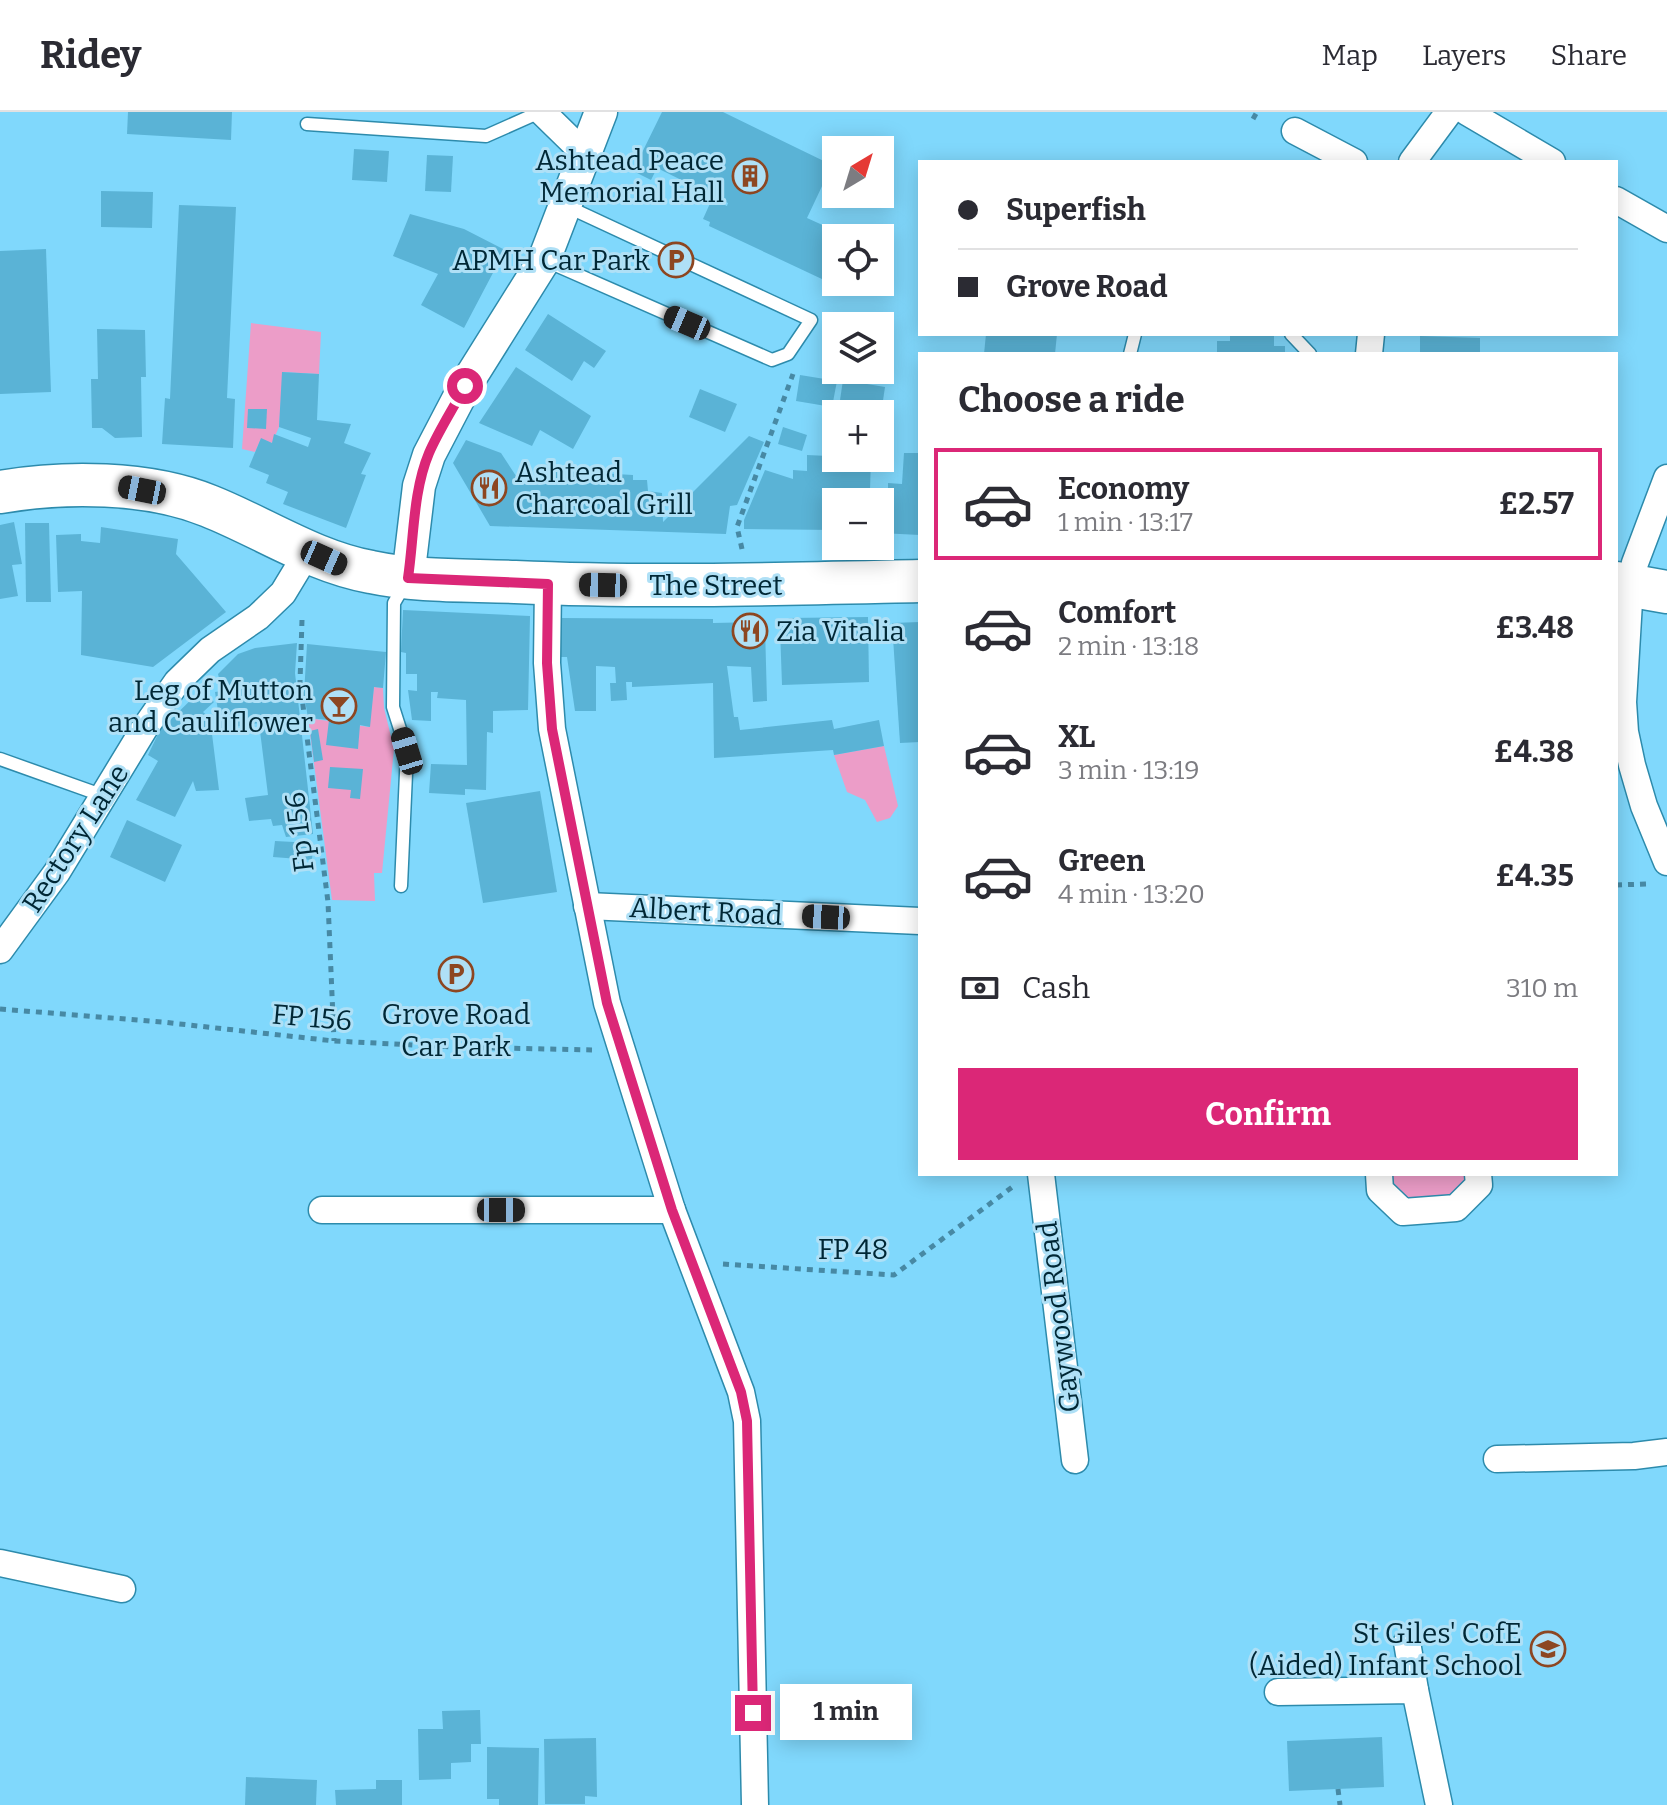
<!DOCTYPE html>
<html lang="en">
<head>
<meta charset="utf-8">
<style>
  body { margin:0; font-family:Bitter,serif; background:#f2f2f3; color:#2b2b33; height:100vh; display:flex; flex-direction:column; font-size:30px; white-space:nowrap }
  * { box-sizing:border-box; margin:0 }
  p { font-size:26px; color:#7c7c81 }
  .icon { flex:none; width:44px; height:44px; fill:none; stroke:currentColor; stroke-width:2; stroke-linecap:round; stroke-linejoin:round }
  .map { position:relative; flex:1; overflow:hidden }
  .side { position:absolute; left:918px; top:240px; width:700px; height:824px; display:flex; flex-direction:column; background:#fff; border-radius:0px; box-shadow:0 4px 20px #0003 }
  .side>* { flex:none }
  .banner { position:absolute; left:918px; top:48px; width:700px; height:176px; border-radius:0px; box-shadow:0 4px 20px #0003; display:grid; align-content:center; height:176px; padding:0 40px; background:#fff }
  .needle { width:52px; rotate:38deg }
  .tools { position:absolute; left:822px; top:24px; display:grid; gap:16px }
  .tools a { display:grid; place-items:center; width:72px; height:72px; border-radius:0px; background:#fff; box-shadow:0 4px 20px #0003; font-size:40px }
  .end { position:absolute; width:36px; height:36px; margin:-18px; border:10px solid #db2777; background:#fff; box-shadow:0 0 0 4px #fff }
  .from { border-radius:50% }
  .bubble { position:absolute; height:56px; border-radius:0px; background:#fff; box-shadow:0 4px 20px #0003; font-size:26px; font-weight:700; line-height:56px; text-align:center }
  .car { position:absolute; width:24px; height:48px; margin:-24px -12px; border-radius:10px; box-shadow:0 0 6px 2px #0007; background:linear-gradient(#222 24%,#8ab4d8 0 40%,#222 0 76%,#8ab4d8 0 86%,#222 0) }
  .banner b { display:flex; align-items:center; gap:28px; height:76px; font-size:30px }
  .banner b+b { border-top:2px solid #e1e1e2 }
  .banner i { width:20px; height:20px; background:#2b2b33 }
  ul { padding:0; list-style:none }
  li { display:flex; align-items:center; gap:24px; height:112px; margin:0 16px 12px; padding:0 24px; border:4px solid transparent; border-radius:0px }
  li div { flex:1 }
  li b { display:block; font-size:30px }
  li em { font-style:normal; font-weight:700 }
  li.on { border-color:#db2777 }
  li>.icon { width:72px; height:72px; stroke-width:1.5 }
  h2 { padding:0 40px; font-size:36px; line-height:96px }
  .pay { display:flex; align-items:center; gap:20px; height:88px; padding:0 40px; font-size:30px }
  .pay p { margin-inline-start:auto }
  .button { display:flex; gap:16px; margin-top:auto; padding:16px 40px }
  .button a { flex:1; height:92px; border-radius:0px; background:#db2777; color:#fff; font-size:32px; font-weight:700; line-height:92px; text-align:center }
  header { display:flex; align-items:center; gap:48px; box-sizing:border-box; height:112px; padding:0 40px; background:#fff; border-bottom:2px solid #e1e1e2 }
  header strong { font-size:38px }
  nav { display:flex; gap:44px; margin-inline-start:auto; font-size:28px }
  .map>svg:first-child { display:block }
  .green { fill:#ec9dc8 }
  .building { fill:#5ab3d6 }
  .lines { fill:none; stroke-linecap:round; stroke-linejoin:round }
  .service-casing { stroke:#2d8bac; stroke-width:15 }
  .minor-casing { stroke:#2d8bac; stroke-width:29 }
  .tertiary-casing { stroke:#2d8bac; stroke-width:35 }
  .trunk-casing { stroke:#2d8bac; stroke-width:45 }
  .path { stroke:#4789a4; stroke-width:5; stroke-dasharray:6 6; stroke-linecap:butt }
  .service { stroke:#fff; stroke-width:12 }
  .minor { stroke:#fff; stroke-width:26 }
  .tertiary { stroke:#fff; stroke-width:32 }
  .trunk { stroke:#fff; stroke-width:42 }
  .route { stroke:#db2777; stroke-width:10 }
  .labels { text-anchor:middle; stroke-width:6; stroke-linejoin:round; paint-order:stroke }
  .poi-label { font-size:28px; fill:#002735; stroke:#afe0f6; text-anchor:end }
  .street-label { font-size:28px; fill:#002735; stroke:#afe0f6 }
</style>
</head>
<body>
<header>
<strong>Ridey</strong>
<nav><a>Map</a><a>Layers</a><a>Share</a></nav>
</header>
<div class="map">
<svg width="1667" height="1693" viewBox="0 0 1667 1693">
  <rect width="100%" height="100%" fill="#80d8fc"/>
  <g class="green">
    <polygon points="251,211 321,220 319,262 283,260 279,315 272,331 261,327 255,340 242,337"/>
    <polygon points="374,575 383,576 384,596 394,637 382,761 374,761 375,789 332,788 308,606 369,615"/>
    <polygon points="884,634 898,694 890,706 877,710 865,688 847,680 834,643"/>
    <polygon points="1391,1062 1464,1062 1464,1068 1446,1088 1411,1089 1391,1068"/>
  </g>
  <g class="building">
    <polygon points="128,0 232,0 231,28 127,22"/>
    <polygon points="662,0 723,0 832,53 807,106 838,120 824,168 709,114 710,110 703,107 712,87 727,94 728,91 657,56 651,68 633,59"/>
    <polygon points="354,37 389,39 387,70 352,68"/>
    <polygon points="427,43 453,44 451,80 425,79"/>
    <polygon points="101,79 153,80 152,116 101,115"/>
    <polygon points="179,93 236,95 227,286 235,287 233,336 162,332 165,286 170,287"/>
    <polygon points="410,102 464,117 505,138 464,216 421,193 438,162 393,144"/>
    <polygon points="46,137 51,280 0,282 0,139"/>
    <polygon points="548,202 606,239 594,256 584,249 572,269 525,238"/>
    <polygon points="97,217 145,218 146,265 141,265 142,325 115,326 102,316 92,316 91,267 98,267"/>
    <polygon points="986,222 1057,222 1055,242 984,242"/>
    <polygon points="1230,222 1274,222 1274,234 1285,234 1285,242 1217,242 1217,229 1230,229"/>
    <polygon points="1420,224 1480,226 1480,242 1420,242"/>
    <polygon points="516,255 591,304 573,337 540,318 532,334 479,311"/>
    <polygon points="282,260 319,262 317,308 351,312 344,331 371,341 361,362 366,363 346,416 283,392 288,380 266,371 269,363 249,355 261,326 272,331 274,322 308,335 311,326 279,315"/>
    <polygon points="800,263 837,269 832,295 796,289"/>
    <polygon points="843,268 885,275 881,302 839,295"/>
    <polygon points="700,277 737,292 725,320 689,305"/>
    <polygon points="248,297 267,297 266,317 247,316"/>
    <polygon points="783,315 807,323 802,339 778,332"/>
    <polygon points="749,324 764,330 737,393 730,394 726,422 490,414 453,351 466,328 501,341 518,367 546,369 546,358 633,363 633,368 647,368 648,379 662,381 663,410"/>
    <polygon points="904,341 920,341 920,423 880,421 880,390 836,390 836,418 744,417 744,408 765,358 793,367 793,358 807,359 807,343 871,346 870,378 888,379 888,371 902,372"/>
    <polygon points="14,410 22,452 12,453 18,484 0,487 0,413"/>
    <polygon points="25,411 49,411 51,490 26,490"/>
    <polygon points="101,415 178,427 176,442 226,500 153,555 81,543 82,479 58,480 56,423 81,422 81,429 100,431"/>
    <polygon points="403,498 530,504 528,598 493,599 493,621 487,620 486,678 465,677 465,683 429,681 431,652 467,653 466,588 437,586 438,580 431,580 431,609 412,608 408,578 417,579 417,562 406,562 406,541 401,540"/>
    <polygon points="868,505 869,570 782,573 780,517 789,506"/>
    <polygon points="561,506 713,507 713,511 758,510 765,515 767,589 753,590 751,555 727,554 734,605 738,605 740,618 832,608 834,617 879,608 884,634 834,643 833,638 714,646 713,571 632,575 632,570 626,570 627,588 611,589 610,571 616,571 615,555 596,554 596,599 575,599 567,545 561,545"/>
    <polygon points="920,510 920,630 900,631 892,511"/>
    <polygon points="297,531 295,561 313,722 286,725 282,713 273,714 271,707 249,709 245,686 268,683 259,611 221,617 215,580 222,579 218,562 238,542 255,536"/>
    <polygon points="307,532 386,540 383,576 374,575 370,615 360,613 358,637 326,633 329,608 308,606 304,582"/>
    <polygon points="201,578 214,590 203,600 210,606 219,678 196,679 193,669 175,705 136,688 158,649 148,643 160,618"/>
    <polygon points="318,617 323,648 314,650 310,619"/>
    <polygon points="330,655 363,657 360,687 350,686 351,678 328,676"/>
    <polygon points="540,679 557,780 483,791 466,691"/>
    <polygon points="127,708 182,733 165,770 110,745"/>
    <polygon points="275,729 313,731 312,748 273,745"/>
    <polygon points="480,1598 481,1632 471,1632 471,1650 451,1651 451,1667 419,1668 418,1617 443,1617 442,1599"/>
    <polygon points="1382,1625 1384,1675 1289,1679 1287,1629"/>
    <polygon points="596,1626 597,1685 585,1684 585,1692 545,1692 544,1627"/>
    <polygon points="487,1635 539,1636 538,1693 499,1693 499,1687 487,1687"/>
    <polygon points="246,1665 317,1668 316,1693 245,1693"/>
    <polygon points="376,1668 402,1668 402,1693 336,1693 335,1678 376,1677"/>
  </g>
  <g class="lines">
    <g class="service-casing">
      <g id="service">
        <polyline points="307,12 486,24 540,0"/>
        <polyline points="544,148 772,248 788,242 811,208 566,94"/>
        <polyline points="1291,222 1310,242"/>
        <polyline points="1130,242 1135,222"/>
        <polyline points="0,647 104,684"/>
        <polyline points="401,774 407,639 393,595 394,491 405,472"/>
      </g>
    </g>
    <g class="minor-casing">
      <g id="minor">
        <polyline points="542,0 585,42"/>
        <polyline points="1467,0 1552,50"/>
        <polyline points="1295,19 1354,50"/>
        <polyline points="1412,50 1449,0"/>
        <polyline points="1616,88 1667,117"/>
        <polyline points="1369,242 1371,222"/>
        <polyline points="1667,366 1635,451 1630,473 1623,590 1625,620 1632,653 1644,694 1667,750"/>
        <polyline points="548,472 547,551 552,617 607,891 672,1098 741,1280 747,1309 755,1693"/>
        <polyline points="587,794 920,809"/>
        <polyline points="0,838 57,760 144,617 177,570 210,538 258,505 283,481 309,438"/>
        <polyline points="1041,1062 1075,1348"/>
        <polyline points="1379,1062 1380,1078 1403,1100 1456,1096 1479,1073 1478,1062"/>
        <polyline points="322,1098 672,1098"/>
        <polyline points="1497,1347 1634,1344 1667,1340"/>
        <polyline points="0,1451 122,1477"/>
        <polyline points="1407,1530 1415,1578"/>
        <polyline points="1278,1580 1415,1578 1439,1693"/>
      </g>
    </g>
    <g class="tertiary-casing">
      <polyline id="tertiary" points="408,466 419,374 429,343 465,274 544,148 601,0"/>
    </g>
    <g class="trunk-casing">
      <g id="trunk">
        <path d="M0,380C64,369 148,369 209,394C262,415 314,450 371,460C418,470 467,468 515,470C650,476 785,472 920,469"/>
        <polyline points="1616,471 1667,480"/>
      </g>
    </g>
    <g class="path">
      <polyline points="1253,7 1257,0"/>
      <polyline points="742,437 737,415 793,262"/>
      <polyline points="302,508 300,570 328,790 334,929"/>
      <polyline points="1616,773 1647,772"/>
      <polyline points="0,897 162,910 334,929 455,935 592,938"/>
      <polyline points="723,1152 894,1163 1015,1073"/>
      <polyline points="1338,1677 1340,1693"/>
    </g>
    <use href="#service" class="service"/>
    <use href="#minor" class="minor"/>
    <use href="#tertiary" class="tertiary"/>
    <use href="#trunk" class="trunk"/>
  </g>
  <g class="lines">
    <path class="route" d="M465,274C453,297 439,318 429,341C413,379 414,425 408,466L548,472L547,551L552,617L607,891L672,1098L741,1280L747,1309L753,1601"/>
  </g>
  <defs>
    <g id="building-ring" transform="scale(1.8)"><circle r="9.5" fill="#afe0f6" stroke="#8d4621" stroke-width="1.5"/><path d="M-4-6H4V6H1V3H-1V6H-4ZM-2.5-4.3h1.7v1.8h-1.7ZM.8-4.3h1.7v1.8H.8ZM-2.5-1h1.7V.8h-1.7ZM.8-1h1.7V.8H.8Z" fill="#8d4621"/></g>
    <g id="parking-ring" transform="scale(1.8)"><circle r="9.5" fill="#afe0f6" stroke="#8d4621" stroke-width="1.5"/><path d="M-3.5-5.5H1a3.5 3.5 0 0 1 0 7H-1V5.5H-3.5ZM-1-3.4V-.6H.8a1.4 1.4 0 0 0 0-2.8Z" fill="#8d4621"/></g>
    <g id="restaurant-ring" transform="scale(1.8)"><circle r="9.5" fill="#afe0f6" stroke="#8d4621" stroke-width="1.5"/><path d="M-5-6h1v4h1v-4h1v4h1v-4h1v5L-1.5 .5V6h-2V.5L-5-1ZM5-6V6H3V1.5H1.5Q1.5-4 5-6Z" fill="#8d4621"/></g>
    <g id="bar-ring" transform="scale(1.8)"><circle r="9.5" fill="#afe0f6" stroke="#8d4621" stroke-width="1.5"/><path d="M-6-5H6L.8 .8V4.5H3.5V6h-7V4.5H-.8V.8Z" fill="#8d4621"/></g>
    <g id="school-ring" transform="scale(1.8)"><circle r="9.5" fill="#afe0f6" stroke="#8d4621" stroke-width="1.5"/><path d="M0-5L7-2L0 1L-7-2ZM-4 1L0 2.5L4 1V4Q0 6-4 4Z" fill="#8d4621"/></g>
  </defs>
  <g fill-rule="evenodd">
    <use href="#building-ring" x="750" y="64"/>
    <use href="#parking-ring" x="676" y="148"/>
    <use href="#restaurant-ring" x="489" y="376"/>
    <use href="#restaurant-ring" x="750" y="519"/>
    <use href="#bar-ring" x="339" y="594"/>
    <use href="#parking-ring" x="456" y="862"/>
    <use href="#school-ring" x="1548" y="1537"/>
  </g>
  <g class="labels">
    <g class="poi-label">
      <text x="724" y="58">Ashtead Peace<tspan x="724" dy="32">Memorial Hall</tspan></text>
      <text x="650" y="158">APMH Car Park</text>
      <text x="515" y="370" text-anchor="start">Ashtead<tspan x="515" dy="32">Charcoal Grill</tspan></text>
      <text x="776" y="529" text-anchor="start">Zia Vitalia</text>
      <text x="313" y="588">Leg of Mutton<tspan x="313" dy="32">and Cauliflower</tspan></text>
      <text x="456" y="912" text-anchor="middle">Grove Road<tspan x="456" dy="32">Car Park</tspan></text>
      <text x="1522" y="1531">St Giles' CofE<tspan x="1522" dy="32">(Aided) Infant School</tspan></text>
    </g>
    <g class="street-label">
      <text x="716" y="483">The Street</text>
      <text transform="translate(299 720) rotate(-97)" y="10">Fp 156</text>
      <text transform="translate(75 726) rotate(-57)" y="10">Rectory Lane</text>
      <text transform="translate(706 799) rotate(3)" y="10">Albert Road</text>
      <text transform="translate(312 905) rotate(5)" y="10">FP 156</text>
      <text x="853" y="1147">FP 48</text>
      <text transform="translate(1058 1205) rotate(-97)" y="10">Gaywood Road</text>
    </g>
  </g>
</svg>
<div class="tools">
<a><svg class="needle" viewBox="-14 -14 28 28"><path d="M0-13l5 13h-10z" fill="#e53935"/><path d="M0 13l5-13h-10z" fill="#7c7c81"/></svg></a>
<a><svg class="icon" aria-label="locate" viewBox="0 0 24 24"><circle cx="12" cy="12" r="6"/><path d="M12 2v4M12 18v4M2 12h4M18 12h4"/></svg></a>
<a><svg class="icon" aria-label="layers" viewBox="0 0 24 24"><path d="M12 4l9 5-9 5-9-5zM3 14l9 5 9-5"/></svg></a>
<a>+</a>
<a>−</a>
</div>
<i class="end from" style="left:465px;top:274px"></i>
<i class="end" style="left:753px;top:1601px"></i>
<div class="bubble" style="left:780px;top:1572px;width:132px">1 min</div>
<i class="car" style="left:687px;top:211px;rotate:293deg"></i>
<i class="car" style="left:142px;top:378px;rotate:281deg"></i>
<i class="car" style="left:324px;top:446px;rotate:114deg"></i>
<i class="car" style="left:603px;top:473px;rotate:271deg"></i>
<i class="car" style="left:407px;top:639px;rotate:343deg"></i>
<i class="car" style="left:826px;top:805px;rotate:273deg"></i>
<i class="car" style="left:501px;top:1098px;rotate:90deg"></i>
<div class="banner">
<b><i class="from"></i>Superfish</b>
<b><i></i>Grove Road</b>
</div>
<section class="side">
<h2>Choose a ride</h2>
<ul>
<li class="on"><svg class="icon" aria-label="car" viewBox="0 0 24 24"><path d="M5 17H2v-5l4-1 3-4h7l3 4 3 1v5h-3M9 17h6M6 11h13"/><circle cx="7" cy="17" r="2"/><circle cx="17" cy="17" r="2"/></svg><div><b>Economy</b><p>1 min · 13:17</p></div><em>£2.57</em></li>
<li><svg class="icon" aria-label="car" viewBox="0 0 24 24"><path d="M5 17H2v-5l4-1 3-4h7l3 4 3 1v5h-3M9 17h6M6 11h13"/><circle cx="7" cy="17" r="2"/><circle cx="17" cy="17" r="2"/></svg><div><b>Comfort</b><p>2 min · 13:18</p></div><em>£3.48</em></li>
<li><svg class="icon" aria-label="car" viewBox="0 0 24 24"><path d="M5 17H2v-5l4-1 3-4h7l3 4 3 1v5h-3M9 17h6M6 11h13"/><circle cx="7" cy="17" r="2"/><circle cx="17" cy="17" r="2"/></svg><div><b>XL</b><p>3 min · 13:19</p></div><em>£4.38</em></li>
<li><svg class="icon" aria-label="car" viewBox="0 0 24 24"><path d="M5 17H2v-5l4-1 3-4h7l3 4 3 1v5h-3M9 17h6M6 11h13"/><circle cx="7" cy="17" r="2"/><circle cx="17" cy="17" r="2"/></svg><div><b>Green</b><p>4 min · 13:20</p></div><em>£4.35</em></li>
</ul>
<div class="pay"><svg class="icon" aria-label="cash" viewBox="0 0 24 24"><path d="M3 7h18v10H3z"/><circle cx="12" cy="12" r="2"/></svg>Cash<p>310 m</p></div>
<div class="button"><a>Confirm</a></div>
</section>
</div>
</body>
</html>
